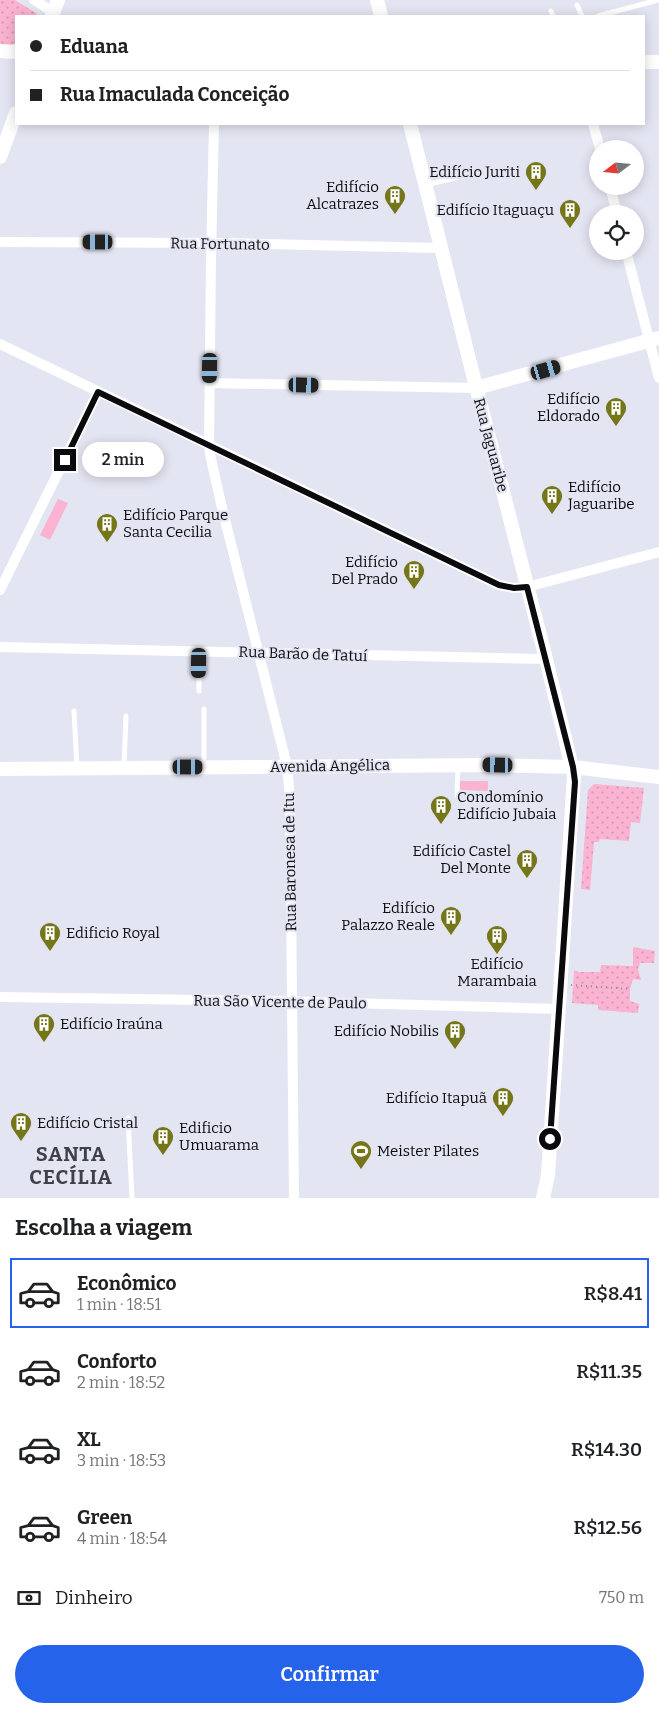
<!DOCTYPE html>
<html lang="pt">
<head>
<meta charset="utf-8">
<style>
  body { margin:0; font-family:Bitter,serif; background:#f2f2f2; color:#202124; height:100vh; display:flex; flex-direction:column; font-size:19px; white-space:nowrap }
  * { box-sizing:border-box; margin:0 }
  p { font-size:16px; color:#757577 }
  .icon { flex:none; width:28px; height:28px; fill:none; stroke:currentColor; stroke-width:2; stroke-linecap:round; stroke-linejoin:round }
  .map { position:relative; height:1198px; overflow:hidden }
  .details { display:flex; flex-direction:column; background:#fff; flex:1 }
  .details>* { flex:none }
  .guide { position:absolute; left:15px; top:15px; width:630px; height:110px; border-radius:0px; box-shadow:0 2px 12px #0003; display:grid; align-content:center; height:110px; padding:0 15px; background:#fff }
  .needle { width:32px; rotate:254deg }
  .tools { position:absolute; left:589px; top:140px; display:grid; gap:10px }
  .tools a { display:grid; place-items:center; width:55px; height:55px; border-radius:50%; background:#fff; box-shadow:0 2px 12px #0003; font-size:25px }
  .end { position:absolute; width:22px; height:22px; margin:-11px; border:6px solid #0b0b0f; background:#fff; box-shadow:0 0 0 2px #fff }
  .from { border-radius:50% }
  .bubble { position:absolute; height:35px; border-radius:18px; background:#fff; box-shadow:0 2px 12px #0003; font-size:16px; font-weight:600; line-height:35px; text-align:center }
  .car { position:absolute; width:15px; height:30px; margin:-15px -8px; border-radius:6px; box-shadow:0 0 4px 1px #0007; background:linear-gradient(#222 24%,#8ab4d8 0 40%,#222 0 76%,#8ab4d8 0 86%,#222 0) }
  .guide b { display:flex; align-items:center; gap:18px; height:48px; font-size:19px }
  .guide b+b { border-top:1px solid #e0e0e0 }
  .guide i { width:12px; height:12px; background:#202124 }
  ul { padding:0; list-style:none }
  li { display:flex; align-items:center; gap:15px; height:70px; margin:0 10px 8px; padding:0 5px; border:2px solid transparent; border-radius:0px }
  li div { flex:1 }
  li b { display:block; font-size:19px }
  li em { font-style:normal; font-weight:600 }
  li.on { border-color:#2563eb }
  li>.icon { width:45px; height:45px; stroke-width:1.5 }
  h2 { padding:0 15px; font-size:22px; line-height:60px }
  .pay { display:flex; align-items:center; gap:12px; height:55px; padding:0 15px; font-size:19px }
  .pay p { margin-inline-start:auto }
  .button { display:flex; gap:10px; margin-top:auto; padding:10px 15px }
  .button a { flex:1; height:58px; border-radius:30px; background:#2563eb; color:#fff; font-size:20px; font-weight:600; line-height:58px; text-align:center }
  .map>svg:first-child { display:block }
  .park { fill:url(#park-dots) }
  .garden { fill:#fab3d0 }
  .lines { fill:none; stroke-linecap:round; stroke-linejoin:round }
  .path { stroke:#8b8b95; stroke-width:2; stroke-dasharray:1 4; stroke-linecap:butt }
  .lane { stroke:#fff; stroke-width:5 }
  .street { stroke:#fff; stroke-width:10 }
  .secondary { stroke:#fff; stroke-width:14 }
  .route { stroke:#0b0b0f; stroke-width:6 }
  .labels { text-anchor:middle; stroke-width:4; stroke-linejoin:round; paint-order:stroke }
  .poi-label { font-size:15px; fill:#0b0b0f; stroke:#e4e5f2; text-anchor:end }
  .street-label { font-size:15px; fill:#0b0b0f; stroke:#e4e5f2 }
  .district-label { font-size:20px; font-weight:bold; letter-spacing:1px; fill:#3f4049; stroke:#e4e5f2 }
</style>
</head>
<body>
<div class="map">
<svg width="659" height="1198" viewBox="0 0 659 1198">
  <defs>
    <pattern id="park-dots" width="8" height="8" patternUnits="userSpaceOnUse" patternTransform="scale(1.25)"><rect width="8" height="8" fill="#fab3d0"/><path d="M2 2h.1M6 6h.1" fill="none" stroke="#d599b1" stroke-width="1.8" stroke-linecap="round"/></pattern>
  </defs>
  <rect width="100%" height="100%" fill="#e4e5f2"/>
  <g class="park">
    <polygon points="0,0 15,0 36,13 37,16 16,16 16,43 0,48"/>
    <polygon points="594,784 644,788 640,823 631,822 629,841 600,839 599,842 594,842 590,890 581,889 588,790"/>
    <polygon points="633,947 655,951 654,963 640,963 638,969 641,980 633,979 630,989 630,1001 639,1004 638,1013 598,1010 598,1005 572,1003 574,970 579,972 600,972 601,965 633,966"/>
  </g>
  <g class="garden">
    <polygon points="58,499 68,503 50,540 40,535"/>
    <polygon points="460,781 488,781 488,791 460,790"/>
  </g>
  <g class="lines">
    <polyline class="path" points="571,985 630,989"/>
    <g class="lane">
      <polyline points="577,5 582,16"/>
      <polyline points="551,11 553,16"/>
      <polyline points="598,16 658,0"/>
      <polyline points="426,185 479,172"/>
      <polyline points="199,691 199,652"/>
      <polyline points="74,711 77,768"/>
      <polyline points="124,767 126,716"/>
      <polyline points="204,767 204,709"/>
      <polyline points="457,795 458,765"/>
      <polyline points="128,1118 132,1198"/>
    </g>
    <g class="street">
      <polyline points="34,0 53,12"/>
      <polyline points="214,124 211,257 209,446 211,459 222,508 287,766 290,798 294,1198"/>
      <polyline points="593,124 600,149"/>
      <polyline points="610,186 617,214"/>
      <polyline points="0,242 226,243 440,248"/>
      <polyline points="626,251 659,378"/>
      <polyline points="0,344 499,585 514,588 527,587 659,552"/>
      <polyline points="209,383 476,388"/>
      <polyline points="0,590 98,392"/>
      <polyline points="0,647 546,659"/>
      <polyline points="0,997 278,1001 560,1009"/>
    </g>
    <g class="secondary">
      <polyline points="377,0 381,16"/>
      <polyline points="52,16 58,0"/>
      <polyline points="0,51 16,52"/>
      <polyline points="644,62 659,62"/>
      <polyline points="410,124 472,371 546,659 574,776 548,1175 543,1198"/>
      <polyline points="0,157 16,113"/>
      <polyline points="476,388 659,338"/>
      <polyline points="0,769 485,765 573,767 659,777"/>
    </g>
  </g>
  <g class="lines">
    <polyline class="route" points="65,460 98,392 499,585 514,588 527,587 573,767 575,782 550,1139"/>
  </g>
  <defs>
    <g id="building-pin" transform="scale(1.125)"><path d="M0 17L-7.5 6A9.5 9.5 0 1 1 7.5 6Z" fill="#75751a" stroke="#e4e5f2"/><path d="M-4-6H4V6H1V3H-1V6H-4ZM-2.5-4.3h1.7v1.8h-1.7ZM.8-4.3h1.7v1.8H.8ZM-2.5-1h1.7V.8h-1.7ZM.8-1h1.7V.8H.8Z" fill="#fff"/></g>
    <g id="stadium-pin" transform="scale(1.125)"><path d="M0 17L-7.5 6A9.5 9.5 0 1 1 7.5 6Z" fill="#75751a" stroke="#e4e5f2"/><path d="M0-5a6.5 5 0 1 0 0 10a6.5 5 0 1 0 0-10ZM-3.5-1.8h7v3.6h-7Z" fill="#fff"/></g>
  </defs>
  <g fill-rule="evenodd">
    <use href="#building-pin" x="536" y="172"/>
    <use href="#building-pin" x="395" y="196"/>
    <use href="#building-pin" x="570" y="210"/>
    <use href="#building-pin" x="616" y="408"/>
    <use href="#building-pin" x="552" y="496"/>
    <use href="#building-pin" x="107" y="524"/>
    <use href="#building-pin" x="414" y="571"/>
    <use href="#building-pin" x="441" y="806"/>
    <use href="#building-pin" x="527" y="860"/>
    <use href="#building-pin" x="451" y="917"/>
    <use href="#building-pin" x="50" y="933"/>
    <use href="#building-pin" x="497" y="936"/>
    <use href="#building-pin" x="44" y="1024"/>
    <use href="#building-pin" x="455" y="1031"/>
    <use href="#building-pin" x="503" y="1098"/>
    <use href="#building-pin" x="21" y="1123"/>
    <use href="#building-pin" x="163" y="1137"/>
    <use href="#stadium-pin" x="361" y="1151"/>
  </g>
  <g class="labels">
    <g class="poi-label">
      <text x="520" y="177">Edifício Juriti</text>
      <text x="379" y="192">Edifício<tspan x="379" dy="17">Alcatrazes</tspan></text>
      <text x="554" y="215">Edifício Itaguaçu</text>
      <text x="600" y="404">Edifício<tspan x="600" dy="17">Eldorado</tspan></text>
      <text x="568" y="492" text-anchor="start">Edifício<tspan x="568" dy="17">Jaguaribe</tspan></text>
      <text x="123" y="520" text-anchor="start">Edifício Parque<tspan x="123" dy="17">Santa Cecilia</tspan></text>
      <text x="398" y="567">Edifício<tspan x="398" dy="17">Del Prado</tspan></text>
      <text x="457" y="802" text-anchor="start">Condomínio<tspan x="457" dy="17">Edifício Jubaia</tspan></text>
      <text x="511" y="856">Edifício Castel<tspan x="511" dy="17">Del Monte</tspan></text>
      <text x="435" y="913">Edifício<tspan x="435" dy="17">Palazzo Reale</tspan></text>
      <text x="66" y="938" text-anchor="start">Edificio Royal</text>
      <text x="497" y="969" text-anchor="middle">Edifício<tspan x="497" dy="17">Marambaia</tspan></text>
      <text x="60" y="1029" text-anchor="start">Edifício Iraúna</text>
      <text x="439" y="1036">Edifício Nobilis</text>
      <text x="487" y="1103">Edifício Itapuã</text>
      <text x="37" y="1128" text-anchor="start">Edifício Cristal</text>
      <text x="179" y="1133" text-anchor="start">Edificio<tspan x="179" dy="17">Umuarama</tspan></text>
      <text x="377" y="1156" text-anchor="start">Meister Pilates</text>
    </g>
    <g class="street-label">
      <text transform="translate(220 244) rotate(1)" y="5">Rua Fortunato</text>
      <text transform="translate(491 445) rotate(75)" y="5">Rua Jaguaribe</text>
      <text transform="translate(303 654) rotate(2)" y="5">Rua Barão de Tatuí</text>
      <text transform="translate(330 766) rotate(-1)" y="5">Avenida Angélica</text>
      <text transform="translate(290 862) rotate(-91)" y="5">Rua Baronesa de Itu</text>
      <text transform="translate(280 1002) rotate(1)" y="5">Rua São Vicente de Paulo</text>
    </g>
    <g class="district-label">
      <text x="71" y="1161">SANTA<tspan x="71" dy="23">CECÍLIA</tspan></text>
    </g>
  </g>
</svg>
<div class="tools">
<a><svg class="needle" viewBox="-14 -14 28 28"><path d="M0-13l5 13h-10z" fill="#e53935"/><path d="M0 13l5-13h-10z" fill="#757577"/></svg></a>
<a><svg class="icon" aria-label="locate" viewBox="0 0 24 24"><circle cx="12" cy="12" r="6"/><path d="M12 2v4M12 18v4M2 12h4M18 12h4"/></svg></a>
</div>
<i class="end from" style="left:550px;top:1139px"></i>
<i class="end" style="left:65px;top:460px"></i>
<div class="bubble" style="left:82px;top:442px;width:82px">2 min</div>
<i class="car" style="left:98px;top:242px;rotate:270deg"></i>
<i class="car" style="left:210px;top:368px;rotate:181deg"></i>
<i class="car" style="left:546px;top:370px;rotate:74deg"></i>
<i class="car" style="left:304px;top:385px;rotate:91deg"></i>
<i class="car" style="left:199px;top:663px;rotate:181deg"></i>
<i class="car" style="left:498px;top:765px;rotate:271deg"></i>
<i class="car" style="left:188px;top:767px;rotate:90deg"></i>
<div class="guide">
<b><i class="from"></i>Eduana</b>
<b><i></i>Rua Imaculada Conceição</b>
</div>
</div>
<section class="details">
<h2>Escolha a viagem</h2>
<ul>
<li class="on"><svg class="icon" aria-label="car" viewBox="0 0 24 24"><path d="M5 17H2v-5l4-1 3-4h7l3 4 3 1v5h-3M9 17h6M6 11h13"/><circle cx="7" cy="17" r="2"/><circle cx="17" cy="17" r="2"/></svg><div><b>Econômico</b><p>1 min · 18:51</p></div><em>R$8.41</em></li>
<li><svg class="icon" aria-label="car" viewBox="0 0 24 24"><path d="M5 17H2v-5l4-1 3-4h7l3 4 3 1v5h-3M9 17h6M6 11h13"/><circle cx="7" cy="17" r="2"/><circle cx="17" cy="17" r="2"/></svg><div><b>Conforto</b><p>2 min · 18:52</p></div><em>R$11.35</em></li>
<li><svg class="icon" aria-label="car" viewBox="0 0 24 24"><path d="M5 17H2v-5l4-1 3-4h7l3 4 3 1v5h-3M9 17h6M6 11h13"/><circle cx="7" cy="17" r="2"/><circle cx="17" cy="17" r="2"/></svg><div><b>XL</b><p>3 min · 18:53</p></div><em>R$14.30</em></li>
<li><svg class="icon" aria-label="car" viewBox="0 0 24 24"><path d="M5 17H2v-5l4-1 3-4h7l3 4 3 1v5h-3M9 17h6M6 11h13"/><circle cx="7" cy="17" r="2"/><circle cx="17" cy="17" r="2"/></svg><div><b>Green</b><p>4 min · 18:54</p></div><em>R$12.56</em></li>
</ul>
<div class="pay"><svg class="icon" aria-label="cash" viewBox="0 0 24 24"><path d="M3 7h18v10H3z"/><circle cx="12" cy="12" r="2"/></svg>Dinheiro<p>750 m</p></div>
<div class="button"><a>Confirmar</a></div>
</section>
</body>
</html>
